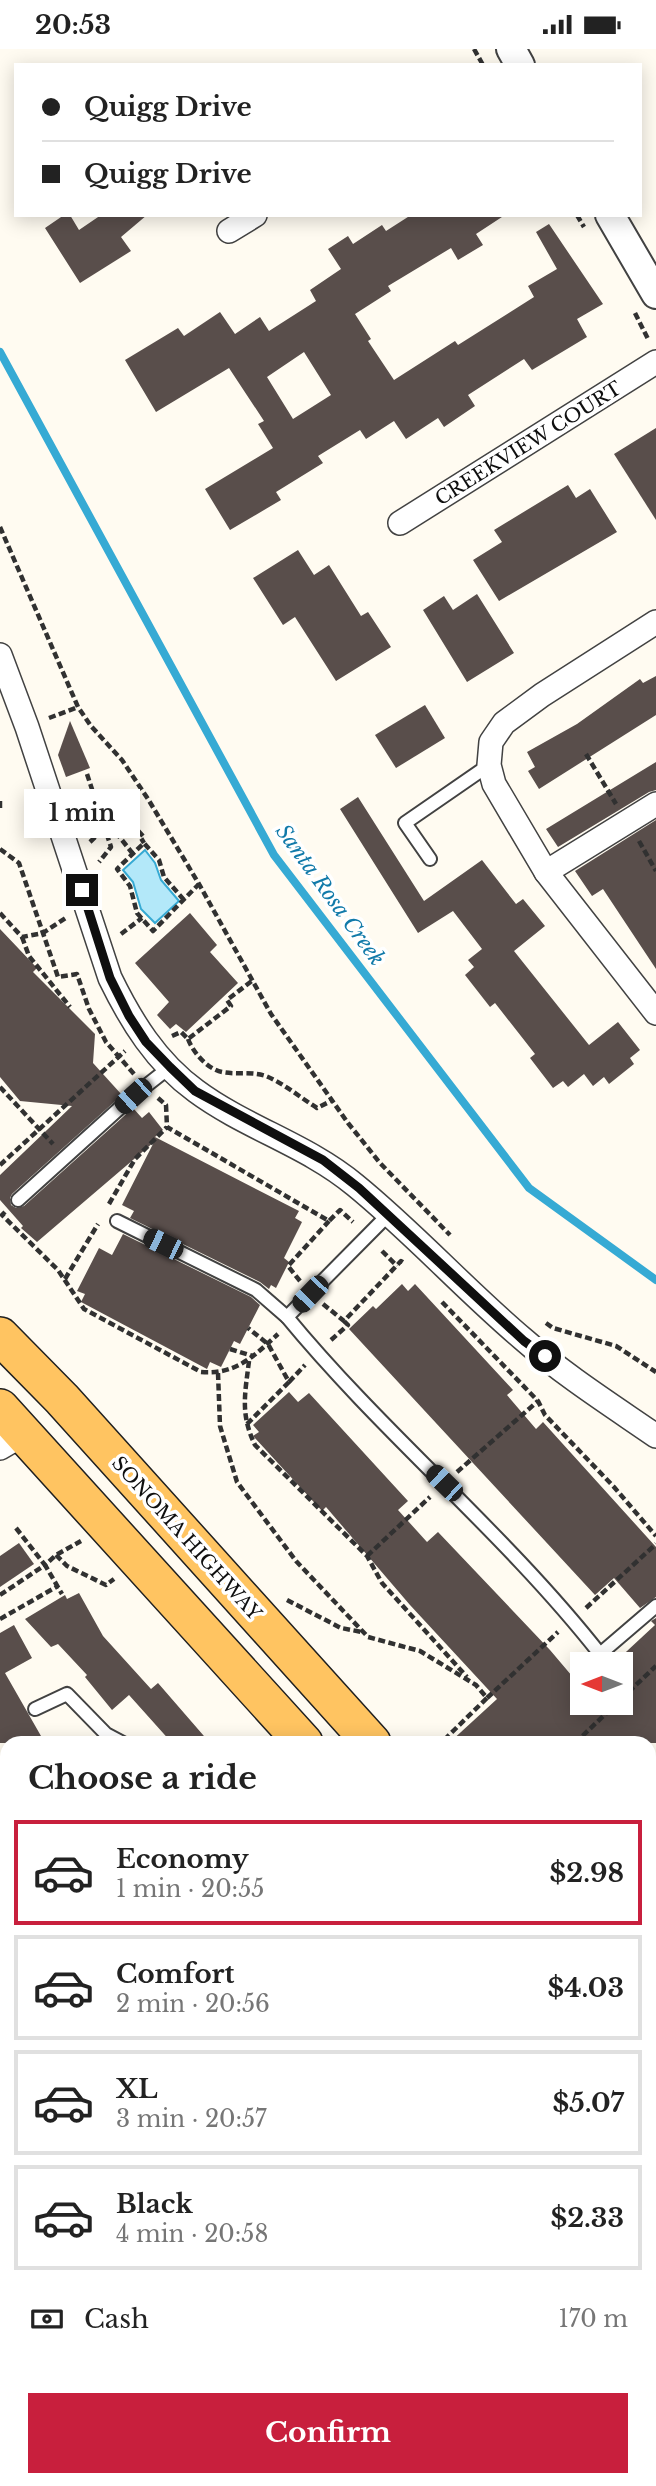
<!DOCTYPE html>
<html lang="en">
<head>
<meta charset="utf-8">
<style>
  body { margin:0; font-family:"Libre Baskerville",serif; background:#f6f6f6; color:#222; height:100vh; display:flex; flex-direction:column; font-size:26px; white-space:nowrap }
  * { box-sizing:border-box; margin:0 }
  p { font-size:23px; color:#767676 }
  .icon { flex:none; width:38px; height:38px; fill:none; stroke:currentColor; stroke-width:2; stroke-linecap:round; stroke-linejoin:round }
  .map { position:relative; flex:1; overflow:hidden }
  .sheet { position:absolute; left:0px; top:1687px; width:656px; height:751px; display:flex; flex-direction:column; background:#fff; border-radius:21px 21px 0 0; box-shadow:0 4px 18px #0003 }
  .sheet>* { flex:none }
  .top-card { position:absolute; left:14px; top:14px; width:628px; height:154px; border-radius:0px; box-shadow:0 4px 18px #0003; display:grid; align-content:center; height:154px; padding:0 28px; background:#fff }
  .needle { width:46px; rotate:270deg }
  .fabs { position:absolute; left:570px; top:1603px; display:grid; gap:14px }
  .fabs a { display:grid; place-items:center; width:63px; height:63px; border-radius:0px; background:#fff; box-shadow:0 4px 18px #0003; font-size:35px }
  .end { position:absolute; width:32px; height:32px; margin:-16px; border:9px solid #0f0f0f; background:#fff; box-shadow:0 0 0 4px #fff }
  .from { border-radius:50% }
  .bubble { position:absolute; height:49px; border-radius:0px; background:#fff; box-shadow:0 4px 18px #0003; font-size:23px; font-weight:800; line-height:49px; text-align:center }
  .car { position:absolute; width:21px; height:42px; margin:-21px -10px; border-radius:9px; box-shadow:0 0 5px 2px #0007; background:linear-gradient(#222 24%,#8ab4d8 0 40%,#222 0 76%,#8ab4d8 0 86%,#222 0) }
  .top-card b { display:flex; align-items:center; gap:24px; height:66px; font-size:26px }
  .top-card b+b { border-top:2px solid #e0e0e0 }
  .top-card i { width:18px; height:18px; background:#222 }
  ul { padding:0; list-style:none }
  li { display:flex; align-items:center; gap:21px; height:105px; margin:0 14px 10px; padding:0 14px; border:4px solid #e0e0e0; border-radius:0px }
  li div { flex:1 }
  li b { display:block; font-size:26px }
  li em { font-style:normal; font-weight:800 }
  li.current { border-color:#c81f3d }
  li>.icon { width:63px; height:63px; stroke-width:1.5 }
  h2 { padding:0 28px; font-size:32px; line-height:84px }
  .pay { display:flex; align-items:center; gap:18px; height:77px; padding:0 28px; font-size:26px }
  .pay p { margin-inline-start:auto }
  .primary-button { display:flex; gap:14px; margin-top:auto; padding:14px 28px }
  .primary-button a { flex:1; height:80px; border-radius:0px; background:#c81f3d; color:#fff; font-size:28px; font-weight:800; line-height:80px; text-align:center }
  .status { display:flex; justify-content:space-between; align-items:center; height:49px; padding:0 35px; background:#fff; direction:ltr }
  .status svg { height:19px; fill:currentColor }
  .map>svg:first-child { display:block }
  .water { fill:#b3e8f9; stroke:#36aad4; stroke-width:2 }
  .lines { fill:none; stroke-linecap:round; stroke-linejoin:round }
  .stream { stroke:#36aad4; stroke-width:8 }
  .building { fill:#594e4b; fill-rule:evenodd }
  .service-casing { stroke:#424242; stroke-width:16 }
  .minor-casing { stroke:#424242; stroke-width:26 }
  .tertiary-casing { stroke:#424242; stroke-width:32 }
  .primary-casing { stroke:#202020; stroke-width:40 }
  .path { stroke:#313131; stroke-width:4.5; stroke-dasharray:7 3.5; stroke-linecap:butt }
  .service { stroke:#fff; stroke-width:12 }
  .minor { stroke:#fff; stroke-width:23 }
  .tertiary { stroke:#fff; stroke-width:28 }
  .primary { stroke:#ffc461; stroke-width:37 }
  .route { stroke:#0f0f0f; stroke-width:9 }
  .labels { text-anchor:middle; stroke-width:7; stroke-linejoin:round; paint-order:stroke }
  .street-label { font-size:19px; fill:#0f0f0f; stroke:#fff }
  .water-label { font-size:21px; font-style:italic; fill:#117aa9; stroke:#fff }
</style>
</head>
<body>
<div class="status"><b>20:53</b><svg viewBox="0 0 49 12"><path d="M0 12V9h3v3zM5 12V6h3v6zM10 12V3h3v9zM15 12V0h3v12zM26 1h20v11H26zM47 4h2v5h-2z"/></svg></div>
<div class="map">
<svg width="656" height="2437" viewBox="0 0 656 2437">
  <rect width="100%" height="100%" fill="#fffbf1"/>
  <polygon class="water" points="145,801 155,814 161,831 179,852 155,874 141,860 133,833 123,821"/>
  <g class="lines">
    <polyline class="stream" points="0,303 274,806 529,1139 656,1231"/>
  </g>
  <g class="building">
    <polygon points="64,166 70,166 79,181 101,166 147,166 121,188 131,202 80,234 45,179"/>
    <path d="M411,166H505L476,185L483,196L458,211L451,199L388,237L391,242L355,265L371,290L368,292L394,331L455,292L458,296L534,248L528,237L557,220L536,183L549,175L603,255L577,270L587,288L532,321L524,310L468,346L475,357L444,378L438,369L406,390L394,372L366,390L360,381L318,407L323,414L276,443L281,451L230,481L205,440L273,399L258,375L264,372L229,319L156,363L125,311L178,279L184,287L220,263L235,285L260,268L269,282L316,252L310,241L341,220L328,200L348,187L353,195L382,176L386,182ZM304,303L331,346L293,370L267,328Z"/>
    <polygon points="656,379 656,471 614,405"/>
    <polygon points="568,436 576,449 590,440 617,483 499,552 473,511 502,493 494,481"/>
    <polygon points="298,501 314,526 329,516 361,567 368,563 391,598 336,632 295,568 283,576 253,529"/>
    <polygon points="477,545 514,604 467,633 423,561 444,547 453,561"/>
    <polygon points="656,627 656,666 539,740 528,722 535,718 527,703 577,675 640,630 643,634"/>
    <polygon points="425,656 445,689 396,719 375,686"/>
    <polygon points="70,672 90,719 66,728 58,706"/>
    <polygon points="656,713 656,741 649,743 558,798 546,780"/>
    <polygon points="358,748 424,852 482,811 516,855 523,850 545,877 514,902 589,996 618,973 640,1001 630,1009 634,1015 609,1035 604,1028 593,1037 584,1025 568,1038 563,1032 553,1039 530,1009 535,1005 495,954 490,958 465,926 474,918 468,911 482,900 453,862 418,884 340,760"/>
    <polygon points="656,771 656,920 603,840 592,847 575,822"/>
    <polygon points="190,864 217,896 210,903 238,934 186,983 176,975 170,980 157,966 169,953 135,914"/>
    <polygon points="0,880 37,919 33,923 95,985 93,1014 122,1046 12,1145 10,1149 11,1156 16,1159 24,1157 133,1059 142,1069 149,1063 163,1081 155,1088 299,1162 295,1169 302,1173 284,1209 289,1213 276,1239 271,1236 269,1240 260,1233 130,1169 134,1162 122,1156 154,1093 37,1193 21,1179 23,1177 0,1151 0,1126 72,1057 20,1052 0,1028"/>
    <polygon points="123,1185 251,1248 260,1256 240,1295 234,1292 221,1318 210,1313 207,1320 81,1253 85,1245 77,1242 99,1199 112,1206"/>
    <polygon points="402,1235 408,1242 415,1235 513,1341 507,1346 536,1380 543,1373 656,1498 656,1548 640,1559 614,1529 595,1546 349,1280 373,1257 376,1260"/>
    <polygon points="289,1343 298,1353 309,1344 408,1452 398,1461 427,1493 438,1483 550,1601 583,1640 583,1654 621,1654 621,1615 613,1615 655,1576 651,1572 656,1569 656,1694 449,1694 497,1650 410,1556 326,1458 322,1462 253,1387 259,1383 253,1376"/>
    <polygon points="19,1494 34,1515 0,1538 0,1507"/>
    <polygon points="79,1544 103,1587 151,1640 158,1634 210,1694 172,1694 129,1646 112,1661 85,1628 87,1626 58,1595 51,1598 25,1570 65,1546 67,1550"/>
    <polygon points="14,1576 32,1609 5,1624 45,1694 0,1694 0,1584"/>
  </g>
  <g class="lines">
    <g class="service-casing">
      <g id="service">
        <polyline points="430,810 405,774 489,716"/>
        <polyline points="18,1151 133,1047 170,1018"/>
        <path d="M388,1166L287,1268C385,1387 505,1484 600,1605L656,1557"/>
        <polyline points="117,1172 256,1241 287,1268"/>
        <polyline points="35,1660 67,1645 106,1685 123,1694"/>
        <polyline points="649,1824 656,1817"/>
        <polyline points="0,1872 7,1868"/>
        <polyline points="649,1905 656,1912"/>
        <polyline points="0,2173 7,2182"/>
        <polyline points="655,2289 656,2291"/>
        <polyline points="193,2431 197,2437"/>
      </g>
    </g>
    <g class="minor-casing">
      <g id="minor">
        <polyline points="229,182 255,166"/>
        <polyline points="400,474 656,313"/>
        <polyline points="656,573 542,646 504,674 491,693 489,716 494,735 546,823 656,964"/>
        <path d="M0,606L27,678L110,929C131,972 156,1013 196,1042C246,1079 307,1096 355,1136C414,1184 465,1241 523,1290C564,1326 611,1356 656,1387"/>
        <polyline points="546,823 656,755"/>
        <polyline points="0,1399 24,1385"/>
        <polyline points="649,2237 656,2233"/>
        <polyline points="0,2253 7,2249"/>
        <polyline points="352,2437 361,2431"/>
      </g>
    </g>
    <g class="tertiary-casing">
      <g id="tertiary">
        <polyline points="511,0 520,16"/>
        <polyline points="610,166 656,245"/>
      </g>
    </g>
    <g class="primary-casing">
      <g id="primary">
        <polyline points="0,1287 62,1350 372,1694"/>
        <polyline points="0,1359 304,1694"/>
        <polyline points="649,1996 656,2003"/>
        <polyline points="649,2073 656,2081"/>
      </g>
    </g>
    <g class="path">
      <polyline points="474,0 483,16"/>
      <polyline points="577,166 584,178"/>
      <polyline points="635,264 648,290"/>
      <polyline points="0,478 78,658 91,677 122,711 148,750 199,835 271,965 348,1074 380,1114 450,1186"/>
      <polyline points="49,669 78,658"/>
      <polyline points="586,705 616,755"/>
      <polyline points="87,725 111,798 99,813"/>
      <polyline points="0,752 0,759"/>
      <polyline points="639,792 656,822"/>
      <polyline points="90,793 105,779"/>
      <polyline points="0,800 19,814 58,928 77,925 89,960 106,993 134,1025"/>
      <polyline points="133,805 118,786 131,774 143,787 141,789 144,794"/>
      <polyline points="184,851 164,828 159,811 144,794 117,820 130,837 137,864 153,882 199,835"/>
      <polyline points="0,864 22,888 43,884 67,868"/>
      <polyline points="121,885 142,869"/>
      <polyline points="22,888 29,907 70,958"/>
      <polyline points="172,987 181,983 188,990 231,957 227,951 253,931"/>
      <path d="M188,990C193,1003 207,1020 222,1023C237,1026 251,1022 266,1027C283,1034 301,1049 317,1059L333,1051"/>
      <polyline points="0,1038 53,1095"/>
      <polyline points="158,1049 166,1056 167,1078 329,1172 340,1161 353,1173"/>
      <polyline points="0,1116 125,1002"/>
      <polyline points="109,1155 135,1110 167,1078"/>
      <path d="M5,1163L2,1166L58,1221L84,1260L201,1323C236,1326 254,1307 278,1285"/>
      <polyline points="382,1202 397,1217"/>
      <polyline points="65,1230 98,1175"/>
      <polyline points="300,1232 288,1217 329,1172"/>
      <polyline points="442,1253 538,1352 545,1366 614,1438 656,1487"/>
      <polyline points="323,1255 344,1272 401,1212 404,1214"/>
      <polyline points="546,1274 553,1279 616,1297 656,1323"/>
      <polyline points="331,1291 348,1276 344,1272"/>
      <polyline points="230,1300 253,1307"/>
      <path d="M249,1312C245,1345 240,1365 255,1396L367,1507L382,1534L467,1628"/>
      <polyline points="218,1324 220,1377 237,1433 296,1512 368,1588 420,1602 476,1636 487,1649 447,1688 452,1694"/>
      <polyline points="289,1333 305,1316"/>
      <polyline points="247,1375 289,1333 268,1295 248,1279"/>
      <polyline points="457,1423 538,1352"/>
      <polyline points="16,1479 45,1516 56,1506 81,1492"/>
      <polyline points="56,1506 67,1517 106,1536 114,1530"/>
      <polyline points="367,1507 430,1448"/>
      <polyline points="0,1546 45,1516 62,1545"/>
      <polyline points="287,1551 341,1579 362,1583"/>
      <polyline points="586,1559 656,1495"/>
      <polyline points="0,1570 58,1537"/>
      <polyline points="487,1649 558,1583"/>
      <polyline points="621,1650 656,1617"/>
      <polyline points="575,1694 617,1654"/>
      <polyline points="649,1777 656,1771"/>
      <polyline points="157,2431 161,2437"/>
      <polyline points="223,2431 227,2437"/>
      <polyline points="651,2435 653,2437"/>
      <polyline points="295,2437 304,2431"/>
    </g>
    <use href="#service" class="service"/>
    <use href="#minor" class="minor"/>
    <use href="#tertiary" class="tertiary"/>
    <use href="#primary" class="primary"/>
  </g>
  <g class="lines">
    <polyline class="route" points="82,841 110,929 129,967 146,993 170,1018 195,1042 323,1111 359,1139 524,1292 545,1307"/>
  </g>
  <g class="labels">
    <g class="street-label">
      <text transform="translate(528 394) rotate(-32)" y="7">CREEKVIEW COURT</text>
      <text transform="translate(187 1489) rotate(48)" y="7">SONOMA HIGHWAY</text>
    </g>
    <g class="water-label">
      <text transform="translate(330 846) rotate(54)" y="7">Santa Rosa Creek</text>
    </g>
  </g>
</svg>
<div class="fabs">
<a><svg class="needle" viewBox="-14 -14 28 28"><path d="M0-13l5 13h-10z" fill="#e53935"/><path d="M0 13l5-13h-10z" fill="#767676"/></svg></a>
</div>
<i class="end from" style="left:545px;top:1307px"></i>
<i class="end" style="left:82px;top:841px"></i>
<div class="bubble" style="left:24px;top:740px;width:116px">1 min</div>
<i class="car" style="left:133px;top:1047px;rotate:228deg"></i>
<i class="car" style="left:163px;top:1195px;rotate:296deg"></i>
<i class="car" style="left:310px;top:1245px;rotate:224deg"></i>
<i class="car" style="left:444px;top:1434px;rotate:314deg"></i>
<div class="top-card">
<b><i class="from"></i>Quigg Drive</b>
<b><i></i>Quigg Drive</b>
</div>
<section class="sheet">
<h2>Choose a ride</h2>
<ul>
<li class="current"><svg class="icon" aria-label="car" viewBox="0 0 24 24"><path d="M5 17H2v-5l4-1 3-4h7l3 4 3 1v5h-3M9 17h6M6 11h13"/><circle cx="7" cy="17" r="2"/><circle cx="17" cy="17" r="2"/></svg><div><b>Economy</b><p>1 min · 20:55</p></div><em>$2.98</em></li>
<li><svg class="icon" aria-label="car" viewBox="0 0 24 24"><path d="M5 17H2v-5l4-1 3-4h7l3 4 3 1v5h-3M9 17h6M6 11h13"/><circle cx="7" cy="17" r="2"/><circle cx="17" cy="17" r="2"/></svg><div><b>Comfort</b><p>2 min · 20:56</p></div><em>$4.03</em></li>
<li><svg class="icon" aria-label="car" viewBox="0 0 24 24"><path d="M5 17H2v-5l4-1 3-4h7l3 4 3 1v5h-3M9 17h6M6 11h13"/><circle cx="7" cy="17" r="2"/><circle cx="17" cy="17" r="2"/></svg><div><b>XL</b><p>3 min · 20:57</p></div><em>$5.07</em></li>
<li><svg class="icon" aria-label="car" viewBox="0 0 24 24"><path d="M5 17H2v-5l4-1 3-4h7l3 4 3 1v5h-3M9 17h6M6 11h13"/><circle cx="7" cy="17" r="2"/><circle cx="17" cy="17" r="2"/></svg><div><b>Black</b><p>4 min · 20:58</p></div><em>$2.33</em></li>
</ul>
<div class="pay"><svg class="icon" aria-label="cash" viewBox="0 0 24 24"><path d="M3 7h18v10H3z"/><circle cx="12" cy="12" r="2"/></svg>Cash<p>170 m</p></div>
<div class="primary-button"><a>Confirm</a></div>
</section>
</div>
</body>
</html>
